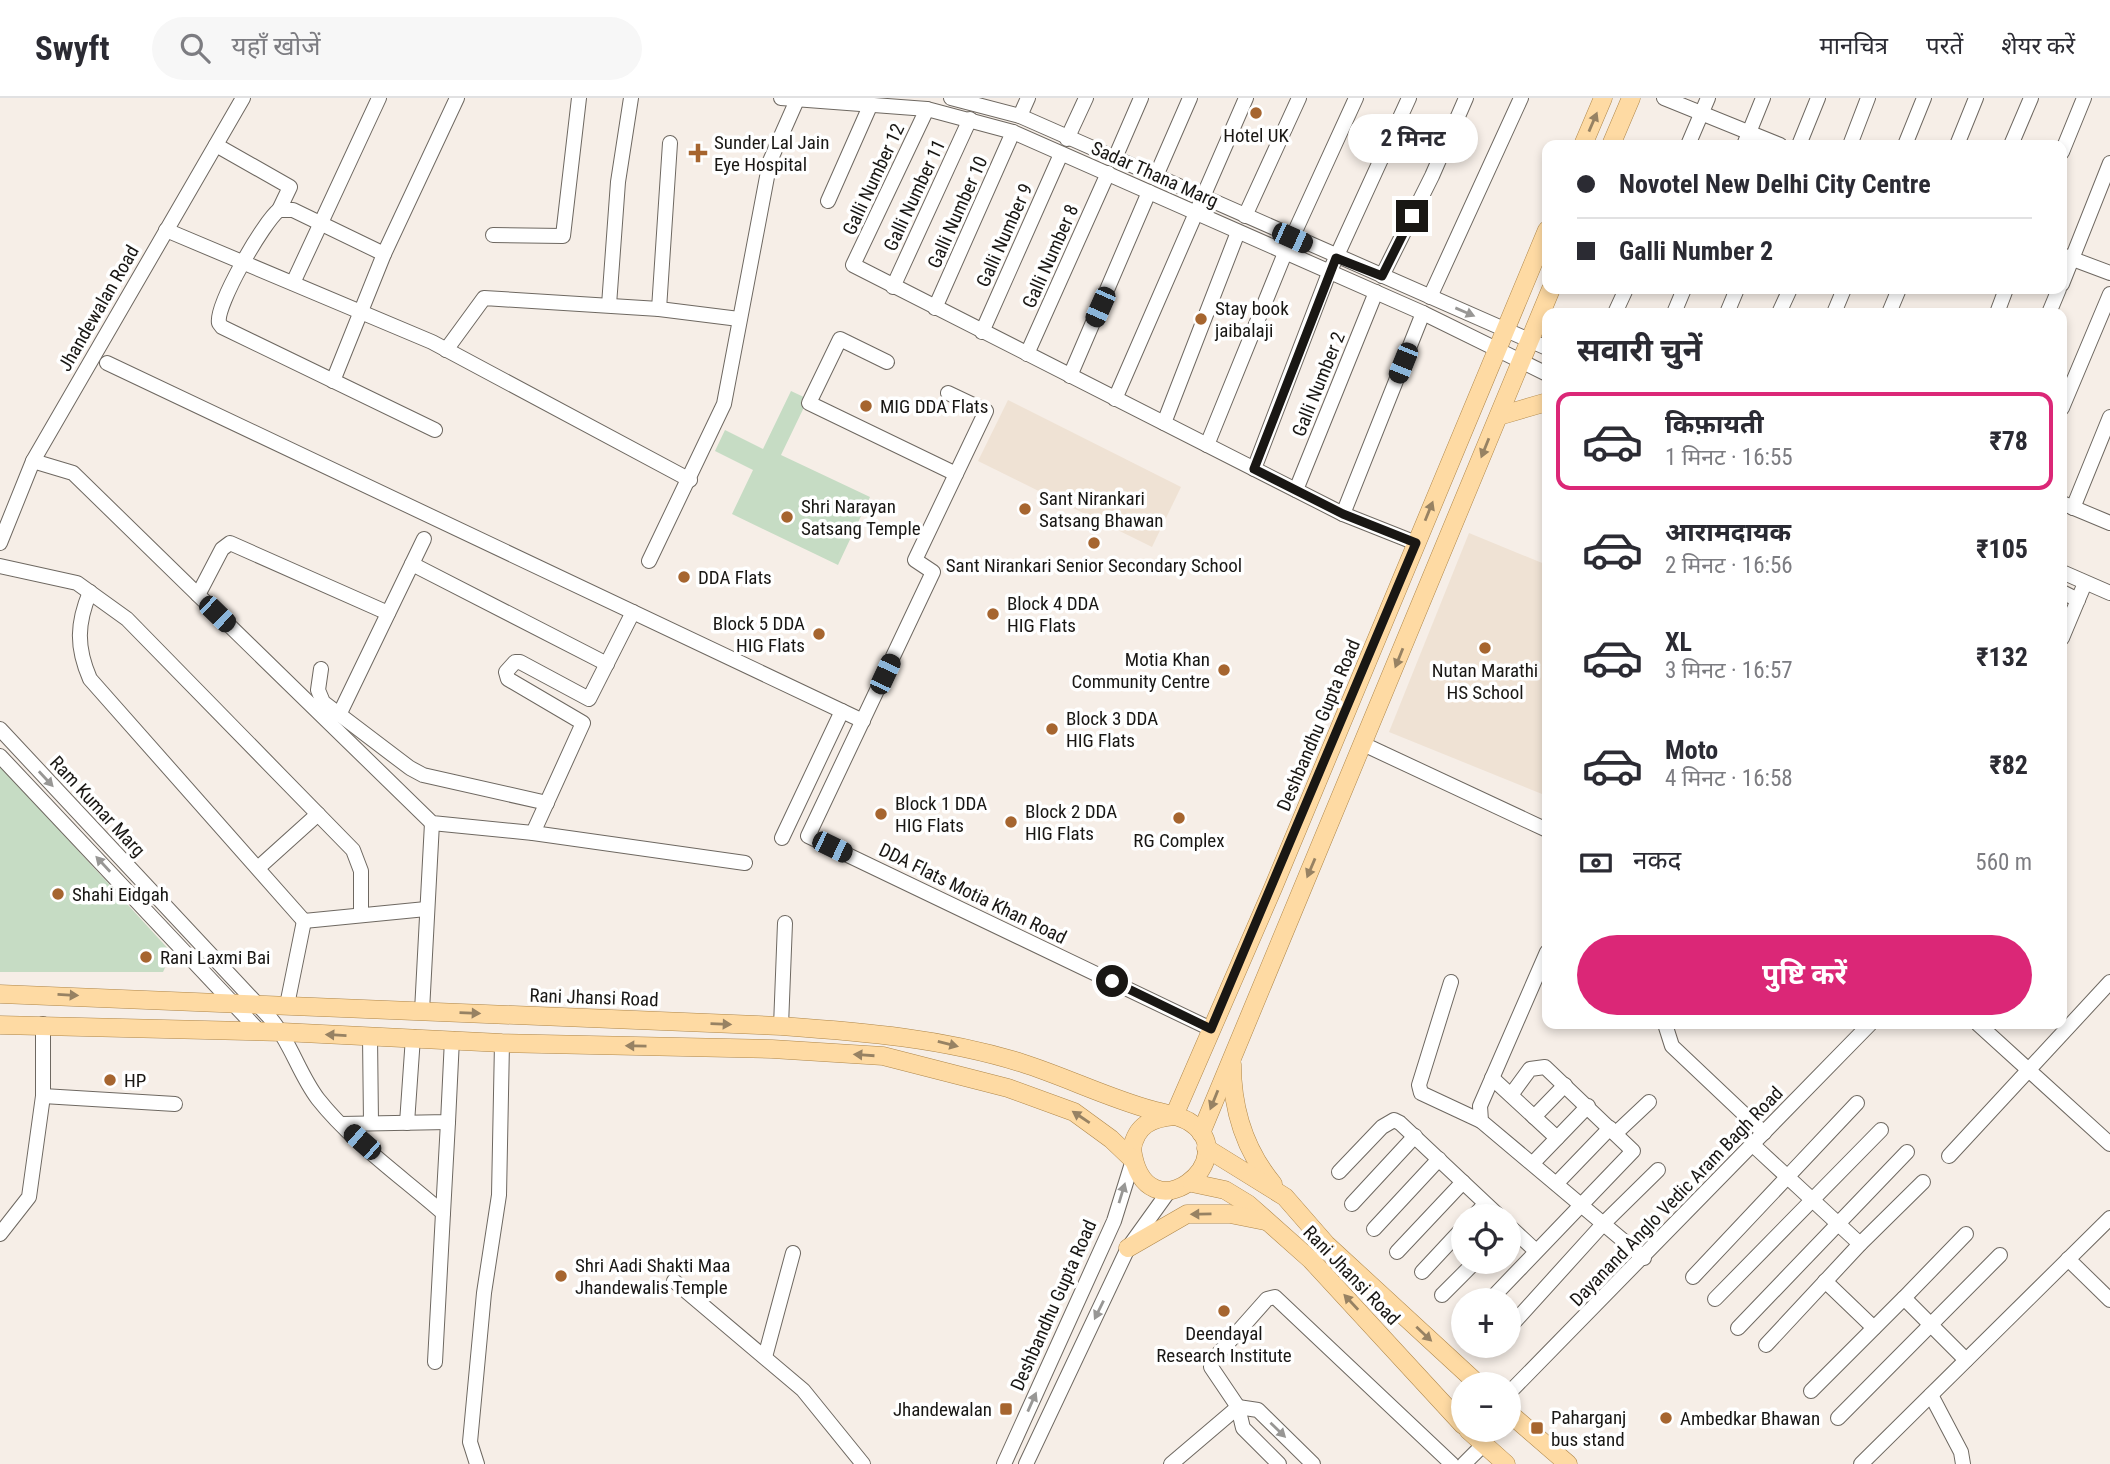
<!DOCTYPE html>
<html lang="hi">
<head>
<meta charset="utf-8">
<style>
  body { margin:0; font-family:"Roboto Condensed","Noto Sans Devanagari",sans-serif; background:#f7f7f7; color:#2b2b33; height:100vh; display:flex; flex-direction:column; font-size:26px; white-space:nowrap }
  * { box-sizing:border-box; margin:0 }
  p { font-size:23px; color:#7c7c81 }
  .icon { flex:none; width:38px; height:38px; fill:none; stroke:currentColor; stroke-width:2; stroke-linecap:round; stroke-linejoin:round }
  .map { position:relative; flex:1; overflow:hidden }
  .panel { position:absolute; left:1542px; top:210px; width:525px; height:721px; display:flex; flex-direction:column; background:#fff; border-radius:14px; box-shadow:0 4px 10px #0003 }
  .panel>* { flex:none }
  .banner { position:absolute; left:1542px; top:42px; width:525px; height:154px; border-radius:14px; box-shadow:0 4px 10px #0003; display:grid; align-content:center; height:154px; padding:0 35px; background:#fff }
  .controls { position:absolute; left:1451px; top:1106px; display:grid; gap:14px }
  .controls a { display:grid; place-items:center; width:70px; height:70px; border-radius:50%; background:#fff; box-shadow:0 4px 10px #0003; font-size:35px }
  .end { position:absolute; width:32px; height:32px; margin:-16px; border:9px solid #191714; background:#fff; box-shadow:0 0 0 4px #fff }
  .from { border-radius:50% }
  .bubble { position:absolute; height:49px; border-radius:24px; background:#fff; box-shadow:0 4px 10px #0003; font-size:23px; font-weight:700; line-height:49px; text-align:center }
  .car { position:absolute; width:21px; height:42px; margin:-21px -10px; border-radius:9px; box-shadow:0 0 5px 2px #0007; background:linear-gradient(#222 24%,#8ab4d8 0 40%,#222 0 76%,#8ab4d8 0 86%,#222 0) }
  .banner b { display:flex; align-items:center; gap:24px; height:66px; font-size:26px }
  .banner b+b { border-top:2px solid #e1e1e2 }
  .banner i { width:18px; height:18px; background:#2b2b33 }
  ul { padding:0; list-style:none }
  li { display:flex; align-items:center; gap:21px; height:98px; margin:0 14px 10px; padding:0 21px; border:4px solid transparent; border-radius:14px }
  li div { flex:1 }
  li b { display:block; font-size:26px }
  li em { font-style:normal; font-weight:700 }
  li.current { border-color:#db2777 }
  li>.icon { width:63px; height:63px; stroke-width:1.5 }
  h2 { padding:0 35px; font-size:32px; line-height:84px }
  .pay { display:flex; align-items:center; gap:18px; height:77px; padding:0 35px; font-size:26px }
  .pay p { margin-inline-start:auto }
  .primary-button { display:flex; gap:14px; margin-top:auto; padding:14px 35px }
  .primary-button a { flex:1; height:80px; border-radius:42px; background:#db2777; color:#fff; font-size:28px; font-weight:700; line-height:80px; text-align:center }
  header { display:flex; align-items:center; gap:42px; box-sizing:border-box; height:98px; padding:0 35px; background:#fff; border-bottom:2px solid #e1e1e2 }
  header strong { font-size:33px }
  nav { display:flex; gap:38px; margin-inline-start:auto; font-size:24px }
  .search { width:490px; height:63px; background:#f7f7f7; display:flex; align-items:center; gap:18px; box-sizing:border-box; padding:0 24px; border-radius:38px; color:#7c7c81; font-size:26px }
  .map>svg:first-child { display:block }
  .built { fill:#efe2d4 }
  .green { fill:#c6dcc4 }
  .lines { fill:none; stroke-linecap:round; stroke-linejoin:round }
  .minor-casing { stroke:#6e6861; stroke-width:16 }
  .major-casing { stroke:#ae8649; stroke-width:19 }
  .minor { stroke:#fff; stroke-width:14 }
  .major { stroke:#fedaa3; stroke-width:18 }
  .oneway { fill:#978263 }
  .oneway2 { fill:#989795 }
  .route { stroke:#191714; stroke-width:9 }
  .poi-dot { fill:#a6652f; stroke:#fff; stroke-width:2.5 }
  .labels { text-anchor:middle; stroke-width:7; stroke-linejoin:round; paint-order:stroke }
  .poi-label { font-size:19px; fill:#191714; stroke:#fff; text-anchor:start }
  .street-label { font-size:19px; fill:#191714; stroke:#fff }
</style>
</head>
<body>
<header>
<strong>Swyft</strong>
<div class="search"><svg class="icon" aria-label="search" viewBox="0 0 24 24"><circle cx="10" cy="10" r="6"/><path d="M15 15l6 6"/></svg>यहाँ खोजें</div>
<nav><a>मानचित्र</a><a>परतें</a><a>शेयर करें</a></nav>
</header>
<div class="map">
<svg width="2110" height="1366" viewBox="0 0 2110 1366">
  <rect width="100%" height="100%" fill="#f6eee7"/>
  <g class="built">
    <polygon points="1008,302 1181,389 1152,449 978,363"/>
    <polygon points="1469,435 1547,467 1547,698 1389,634"/>
  </g>
  <g class="green">
    <polygon points="791,293 808,301 781,357 870,399 838,467 732,416 753,372 715,353 725,332 763,351"/>
    <polygon points="0,667 172,855 163,874 0,874"/>
  </g>
  <g class="lines">
    <g class="minor-casing">
      <g id="minor">
        <polyline points="781,0 927,11 1013,34 1423,215 1547,276"/>
        <polyline points="951,0 1020,18 1547,250"/>
        <polyline points="1664,0 1780,47"/>
        <polyline points="927,11 853,167 1343,416 1416,445"/>
        <polyline points="1020,18 1028,0"/>
        <polyline points="1067,41 1086,0"/>
        <polyline points="216,47 290,89 279,112"/>
        <polyline points="1688,47 1708,0"/>
        <polyline points="1744,47 1763,0"/>
        <polyline points="1799,47 1818,0"/>
        <polyline points="1850,47 1868,0"/>
        <polyline points="1905,47 1924,0"/>
        <polyline points="1957,47 1976,0"/>
        <polyline points="2011,47 2031,0"/>
        <polyline points="2062,54 2084,0"/>
        <polyline points="1115,60 1141,0"/>
        <polyline points="1156,78 1190,0"/>
        <polyline points="828,103 870,8"/>
        <polyline points="1245,118 1299,0"/>
        <polyline points="166,132 432,244 690,382"/>
        <polyline points="493,137 563,138 579,0"/>
        <polyline points="1292,140 1356,0"/>
        <path d="M384,156L293,112H279C264,123 215,208 219,225L222,229L435,332"/>
        <polyline points="2062,157 2110,175"/>
        <polyline points="1382,178 1432,78 1466,0"/>
        <polyline points="293,185 379,0"/>
        <polyline points="2062,186 2110,65"/>
        <polyline points="893,189 970,21"/>
        <polyline points="1430,199 1521,0"/>
        <polyline points="609,207 618,84 631,0"/>
        <polyline points="935,210 1013,34"/>
        <polyline points="659,211 670,45"/>
        <polyline points="1615,215 1626,191"/>
        <polyline points="1674,215 1684,191"/>
        <polyline points="1727,215 1737,191"/>
        <polyline points="1779,215 1790,191"/>
        <polyline points="1834,215 1844,191"/>
        <polyline points="1889,215 1899,191"/>
        <polyline points="1997,215 2006,191"/>
        <polyline points="2049,215 2059,191"/>
        <polyline points="982,234 1061,56"/>
        <polyline points="446,252 484,200 659,211 739,221"/>
        <polyline points="1027,256 1108,75"/>
        <polyline points="887,264 840,241 809,305 956,376"/>
        <polyline points="107,265 863,623"/>
        <polyline points="1070,278 1149,94"/>
        <polyline points="333,283 384,156 457,0"/>
        <polyline points="948,295 986,313 915,462 933,474 808,738 1211,931"/>
        <polyline points="1115,301 1246,0"/>
        <polyline points="2062,310 2110,196"/>
        <polyline points="1164,325 1238,134"/>
        <polyline points="1207,347 1285,155"/>
        <polyline points="33,363 73,375 432,725 533,735 745,765"/>
        <polyline points="1254,371 1329,175 1409,0"/>
        <polyline points="1296,392 1376,194"/>
        <polyline points="2062,405 2110,425"/>
        <polyline points="2073,410 2110,319"/>
        <polyline points="1343,416 1423,215"/>
        <polyline points="0,445 33,363 243,0"/>
        <polyline points="649,463 724,306 770,63 797,2"/>
        <polyline points="412,466 607,566"/>
        <polyline points="0,468 77,485 127,521 353,752 361,773 361,816"/>
        <polyline points="2062,474 2110,495"/>
        <path d="M90,494C77,525 76,549 90,581L304,823"/>
        <polyline points="2062,494 2078,502"/>
        <polyline points="198,497 222,451 230,445 388,515"/>
        <polyline points="2062,540 2085,485"/>
        <polyline points="321,571 318,592 323,604 410,670 423,677 547,705"/>
        <polyline points="339,617 424,441"/>
        <path d="M0,631L271,921C291,945 299,976 318,1001C352,1044 402,1079 443,1115L435,1264"/>
        <polyline points="1363,646 1547,732"/>
        <polyline points="0,658 259,933"/>
        <polyline points="533,735 583,625 508,581 506,574 515,564 520,564 589,601 633,514"/>
        <polyline points="782,740 842,613"/>
        <polyline points="258,770 318,716"/>
        <polyline points="304,823 426,811"/>
        <polyline points="1547,854 1480,1008 1481,1023 1644,1160"/>
        <polyline points="1451,884 1419,987 1421,995 1481,1023"/>
        <polyline points="287,907 304,823"/>
        <polyline points="422,913 432,725"/>
        <polyline points="1665,926 1672,948 1764,1035"/>
        <polyline points="1978,926 2110,1046"/>
        <polyline points="781,928 785,825"/>
        <polyline points="370,938 371,1025"/>
        <polyline points="1492,980 1557,1040"/>
        <polyline points="43,998 175,1006"/>
        <polyline points="1534,1019 1565,987"/>
        <polyline points="407,1025 413,939"/>
        <polyline points="341,1026 448,1024 452,941"/>
        <polyline points="1616,1035 1649,1004"/>
        <polyline points="1753,1047 1860,1146 1766,1247"/>
        <polyline points="1949,1058 2110,884"/>
        <polyline points="1533,1065 1588,1008"/>
        <polyline points="1339,1074 1382,1029 1394,1022 1400,1025 1499,1118"/>
        <polyline points="1557,1085 1610,1030"/>
        <polyline points="1352,1106 1415,1038"/>
        <polyline points="443,1115 448,1024"/>
        <polyline points="1474,1118 1485,1106"/>
        <polyline points="1508,1127 1536,1153"/>
        <polyline points="1374,1131 1439,1061"/>
        <polyline points="0,1136 29,1099 43,998 43,926"/>
        <polyline points="1860,1146 1923,1084"/>
        <polyline points="1397,1154 1463,1084"/>
        <polyline points="2068,1161 2110,1202"/>
        <polyline points="1422,1174 1463,1130"/>
        <polyline points="1693,1179 1857,1005"/>
        <polyline points="674,1183 803,1292 863,1366"/>
        <polyline points="1825,1183 1874,1230"/>
        <polyline points="1442,1197 1475,1164"/>
        <polyline points="1904,1200 1966,1136"/>
        <polyline points="1715,1201 1881,1032"/>
        <polyline points="1490,1202 1633,1053 1545,969 1530,971 1511,997"/>
        <polyline points="1738,1230 1907,1054"/>
        <polyline points="1508,1231 1604,1125 1658,1072"/>
        <polyline points="1462,1232 1463,1231"/>
        <polyline points="765,1259 793,1155"/>
        <polyline points="1811,1293 1904,1200 1966,1262"/>
        <polyline points="1508,1296 1870,926"/>
        <polyline points="1931,1297 1961,1354 1963,1366"/>
        <polyline points="1238,1309 1258,1312 1313,1366"/>
        <polyline points="1838,1320 2000,1157"/>
        <polyline points="477,1366 470,1344 484,1195 499,1097 502,945"/>
        <polyline points="1004,1366 1114,1123 1133,1062"/>
        <polyline points="1026,1366 1128,1150 1169,1093"/>
        <polyline points="1171,1366 1238,1309"/>
        <polyline points="1279,1366 1243,1330 1238,1309 1211,1269 1212,1263 1267,1201 1275,1199 1452,1366"/>
        <polyline points="1464,1366 1482,1348"/>
        <polyline points="1861,1366 2110,1120"/>
      </g>
    </g>
    <g class="major-casing">
      <g id="major">
        <polyline points="1583,47 1603,0"/>
        <polyline points="1611,47 1631,0"/>
        <polyline points="1499,318 1547,304"/>
        <path d="M0,896L781,928C863,934 942,940 1022,965C1066,979 1108,1000 1152,1012C1163,1015 1177,1017 1188,1023C1249,1059 1145,1143 1132,1051C1136,1027 1152,1020 1174,1018"/>
        <polyline points="0,927 282,934 502,945 772,951 883,958 1008,990 1074,1014 1111,1041 1133,1062"/>
        <path d="M1232,966C1232,1011 1244,1051 1273,1086"/>
        <polyline points="1174,1018 1273,790 1547,132"/>
        <polyline points="1201,1035 1551,191"/>
        <polyline points="1206,1050 1285,1099 1326,1146 1478,1286"/>
        <polyline points="1192,1085 1225,1092 1248,1106 1311,1162 1463,1327"/>
        <polyline points="1128,1150 1187,1116 1230,1116 1265,1123"/>
        <polyline points="1508,1314 1568,1366"/>
        <polyline points="1468,1332 1506,1366"/>
      </g>
    </g>
    <use href="#minor" class="minor"/>
    <use href="#major" class="major"/>
  </g>
  <defs><path id="oneway-solid" d="M-6-.8H1V-3.2L6.5 0L1 3.2V.8H-6Z" transform="scale(1.75)"/></defs>
  <g class="oneway">
    <use href="#oneway-solid" transform="translate(1593 24) rotate(-67)"/>
    <use href="#oneway-solid" transform="translate(1485 350) rotate(112)"/>
    <use href="#oneway-solid" transform="translate(1429 413) rotate(-68)"/>
    <use href="#oneway-solid" transform="translate(1399 560) rotate(112)"/>
    <use href="#oneway-solid" transform="translate(1311 770) rotate(113)"/>
    <use href="#oneway-solid" transform="translate(68 897) rotate(3)"/>
    <use href="#oneway-solid" transform="translate(470 915) rotate(2)"/>
    <use href="#oneway-solid" transform="translate(721 926) rotate(2)"/>
    <use href="#oneway-solid" transform="translate(336 937) rotate(-177)"/>
    <use href="#oneway-solid" transform="translate(948 946) rotate(14)"/>
    <use href="#oneway-solid" transform="translate(636 948) rotate(-179)"/>
    <use href="#oneway-solid" transform="translate(864 957) rotate(-176)"/>
    <use href="#oneway-solid" transform="translate(1214 1002) rotate(112)"/>
    <use href="#oneway-solid" transform="translate(1081 1019) rotate(-146)"/>
    <use href="#oneway-solid" transform="translate(1201 1116) rotate(179)"/>
    <use href="#oneway-solid" transform="translate(1351 1204) rotate(-133)"/>
    <use href="#oneway-solid" transform="translate(1424 1236) rotate(43)"/>
  </g>
  <g class="oneway2">
    <use href="#oneway-solid" transform="translate(1465 214) rotate(23)"/>
    <use href="#oneway-solid" transform="translate(46 681) rotate(47)"/>
    <use href="#oneway-solid" transform="translate(103 766) rotate(-133)"/>
    <use href="#oneway-solid" transform="translate(1122 1095) rotate(-73)"/>
    <use href="#oneway-solid" transform="translate(1099 1212) rotate(116)"/>
    <use href="#oneway-solid" transform="translate(1032 1304) rotate(-66)"/>
    <use href="#oneway-solid" transform="translate(1278 1332) rotate(44)"/>
  </g>
  <g class="lines">
    <polyline class="route" points="1112,883 1211,931 1416,445 1343,416 1254,371 1336,160 1382,178 1412,118"/>
  </g>
  <g class="poi-dot">
    <circle cx="1256" cy="15" r="7"/>
    <path d="M694.5 44.5h7v7h7v7h-7v7h-7v-7h-7v-7h7z"/>
    <circle cx="1201" cy="221" r="7"/>
    <circle cx="866" cy="308" r="7"/>
    <circle cx="1025" cy="411" r="7"/>
    <circle cx="787" cy="419" r="7"/>
    <circle cx="1094" cy="445" r="7"/>
    <circle cx="684" cy="479" r="7"/>
    <circle cx="993" cy="516" r="7"/>
    <circle cx="819" cy="536" r="7"/>
    <circle cx="1485" cy="550" r="7"/>
    <circle cx="1224" cy="572" r="7"/>
    <circle cx="1052" cy="631" r="7"/>
    <circle cx="881" cy="716" r="7"/>
    <circle cx="1179" cy="720" r="7"/>
    <circle cx="1011" cy="724" r="7"/>
    <circle cx="58" cy="796" r="7"/>
    <circle cx="146" cy="859" r="7"/>
    <circle cx="110" cy="982" r="7"/>
    <circle cx="561" cy="1178" r="7"/>
    <circle cx="1224" cy="1213" r="7"/>
    <rect x="999" y="1304" width="14" height="14" rx="3.5"/>
    <circle cx="1666" cy="1320" r="7"/>
    <rect x="1530" y="1323" width="14" height="14" rx="3.5"/>
  </g>
  <g class="labels">
    <g class="poi-label">
      <text x="1256" y="44" text-anchor="middle">Hotel UK</text>
      <text x="714" y="51">Sunder Lal Jain<tspan x="714" dy="22">Eye Hospital</tspan></text>
      <text x="1215" y="217">Stay book<tspan x="1215" dy="22">jaibalaji</tspan></text>
      <text x="880" y="315">MIG DDA Flats</text>
      <text x="1039" y="407">Sant Nirankari<tspan x="1039" dy="22">Satsang Bhawan</tspan></text>
      <text x="801" y="415">Shri Narayan<tspan x="801" dy="22">Satsang Temple</tspan></text>
      <text x="1094" y="474" text-anchor="middle">Sant Nirankari Senior Secondary School</text>
      <text x="698" y="486">DDA Flats</text>
      <text x="1007" y="512">Block 4 DDA<tspan x="1007" dy="22">HIG Flats</tspan></text>
      <text x="805" y="532" text-anchor="end">Block 5 DDA<tspan x="805" dy="22">HIG Flats</tspan></text>
      <text x="1210" y="568" text-anchor="end">Motia Khan<tspan x="1210" dy="22">Community Centre</tspan></text>
      <text x="1485" y="579" text-anchor="middle">Nutan Marathi<tspan x="1485" dy="22">HS School</tspan></text>
      <text x="1066" y="627">Block 3 DDA<tspan x="1066" dy="22">HIG Flats</tspan></text>
      <text x="895" y="712">Block 1 DDA<tspan x="895" dy="22">HIG Flats</tspan></text>
      <text x="1025" y="720">Block 2 DDA<tspan x="1025" dy="22">HIG Flats</tspan></text>
      <text x="1179" y="749" text-anchor="middle">RG Complex</text>
      <text x="72" y="803">Shahi Eidgah</text>
      <text x="160" y="866">Rani Laxmi Bai</text>
      <text x="124" y="989">HP</text>
      <text x="575" y="1174">Shri Aadi Shakti Maa<tspan x="575" dy="22">Jhandewalis Temple</tspan></text>
      <text x="1224" y="1242" text-anchor="middle">Deendayal<tspan x="1224" dy="22">Research Institute</tspan></text>
      <text x="992" y="1318" text-anchor="end">Jhandewalan</text>
      <text x="1551" y="1326">Paharganj<tspan x="1551" dy="22">bus stand</tspan></text>
      <text x="1680" y="1327">Ambedkar Bhawan</text>
    </g>
    <g class="street-label">
      <text transform="translate(1155 76) rotate(24)" y="7">Sadar Thana Marg</text>
      <text transform="translate(873 81) rotate(-65)" y="7">Galli Number 12</text>
      <text transform="translate(914 97) rotate(-65)" y="7">Galli Number 11</text>
      <text transform="translate(957 114) rotate(-66)" y="7">Galli Number 10</text>
      <text transform="translate(1004 137) rotate(-66)" y="7">Galli Number 9</text>
      <text transform="translate(1050 158) rotate(-66)" y="7">Galli Number 8</text>
      <text transform="translate(98 210) rotate(-60)" y="7">Jhandewalan Road</text>
      <text transform="translate(1318 286) rotate(-68)" y="7">Galli Number 2</text>
      <text transform="translate(1318 627) rotate(-67)" y="7">Deshbandhu Gupta Road</text>
      <text transform="translate(98 708) rotate(47)" y="7">Ram Kumar Marg</text>
      <text transform="translate(973 795) rotate(26)" y="7">DDA Flats Motia Khan Road</text>
      <text transform="translate(594 899) rotate(2)" y="7">Rani Jhansi Road</text>
      <text transform="translate(1676 1098) rotate(-46)" y="7">Dayanand Anglo Vedic Aram Bagh Road</text>
      <text transform="translate(1352 1177) rotate(46)" y="7">Rani Jhansi Road</text>
      <text transform="translate(1053 1207) rotate(-66)" y="7">Deshbandhu Gupta Road</text>
    </g>
  </g>
</svg>
<div class="controls">
<a><svg class="icon" aria-label="locate" viewBox="0 0 24 24"><circle cx="12" cy="12" r="6"/><path d="M12 2v4M12 18v4M2 12h4M18 12h4"/></svg></a>
<a>+</a>
<a>−</a>
</div>
<i class="end from" style="left:1112px;top:883px"></i>
<i class="end" style="left:1412px;top:118px"></i>
<div class="bubble" style="left:1348px;top:16px;width:130px">2 मिनट</div>
<i class="car" style="left:1292px;top:140px;rotate:114deg"></i>
<i class="car" style="left:1100px;top:209px;rotate:204deg"></i>
<i class="car" style="left:1403px;top:265px;rotate:202deg"></i>
<i class="car" style="left:217px;top:516px;rotate:134deg"></i>
<i class="car" style="left:885px;top:576px;rotate:25deg"></i>
<i class="car" style="left:832px;top:749px;rotate:116deg"></i>
<i class="car" style="left:362px;top:1044px;rotate:311deg"></i>
<div class="banner">
<b><i class="from"></i>Novotel New Delhi City Centre</b>
<b><i></i>Galli Number 2</b>
</div>
<section class="panel">
<h2>सवारी चुनें</h2>
<ul>
<li class="current"><svg class="icon" aria-label="car" viewBox="0 0 24 24"><path d="M5 17H2v-5l4-1 3-4h7l3 4 3 1v5h-3M9 17h6M6 11h13"/><circle cx="7" cy="17" r="2"/><circle cx="17" cy="17" r="2"/></svg><div><b>किफ़ायती</b><p>1 मिनट · 16:55</p></div><em>₹78</em></li>
<li><svg class="icon" aria-label="car" viewBox="0 0 24 24"><path d="M5 17H2v-5l4-1 3-4h7l3 4 3 1v5h-3M9 17h6M6 11h13"/><circle cx="7" cy="17" r="2"/><circle cx="17" cy="17" r="2"/></svg><div><b>आरामदायक</b><p>2 मिनट · 16:56</p></div><em>₹105</em></li>
<li><svg class="icon" aria-label="car" viewBox="0 0 24 24"><path d="M5 17H2v-5l4-1 3-4h7l3 4 3 1v5h-3M9 17h6M6 11h13"/><circle cx="7" cy="17" r="2"/><circle cx="17" cy="17" r="2"/></svg><div><b>XL</b><p>3 मिनट · 16:57</p></div><em>₹132</em></li>
<li><svg class="icon" aria-label="car" viewBox="0 0 24 24"><path d="M5 17H2v-5l4-1 3-4h7l3 4 3 1v5h-3M9 17h6M6 11h13"/><circle cx="7" cy="17" r="2"/><circle cx="17" cy="17" r="2"/></svg><div><b>Moto</b><p>4 मिनट · 16:58</p></div><em>₹82</em></li>
</ul>
<div class="pay"><svg class="icon" aria-label="cash" viewBox="0 0 24 24"><path d="M3 7h18v10H3z"/><circle cx="12" cy="12" r="2"/></svg>नकद<p>560 m</p></div>
<div class="primary-button"><a>पुष्टि करें</a></div>
</section>
</div>
</body>
</html>
